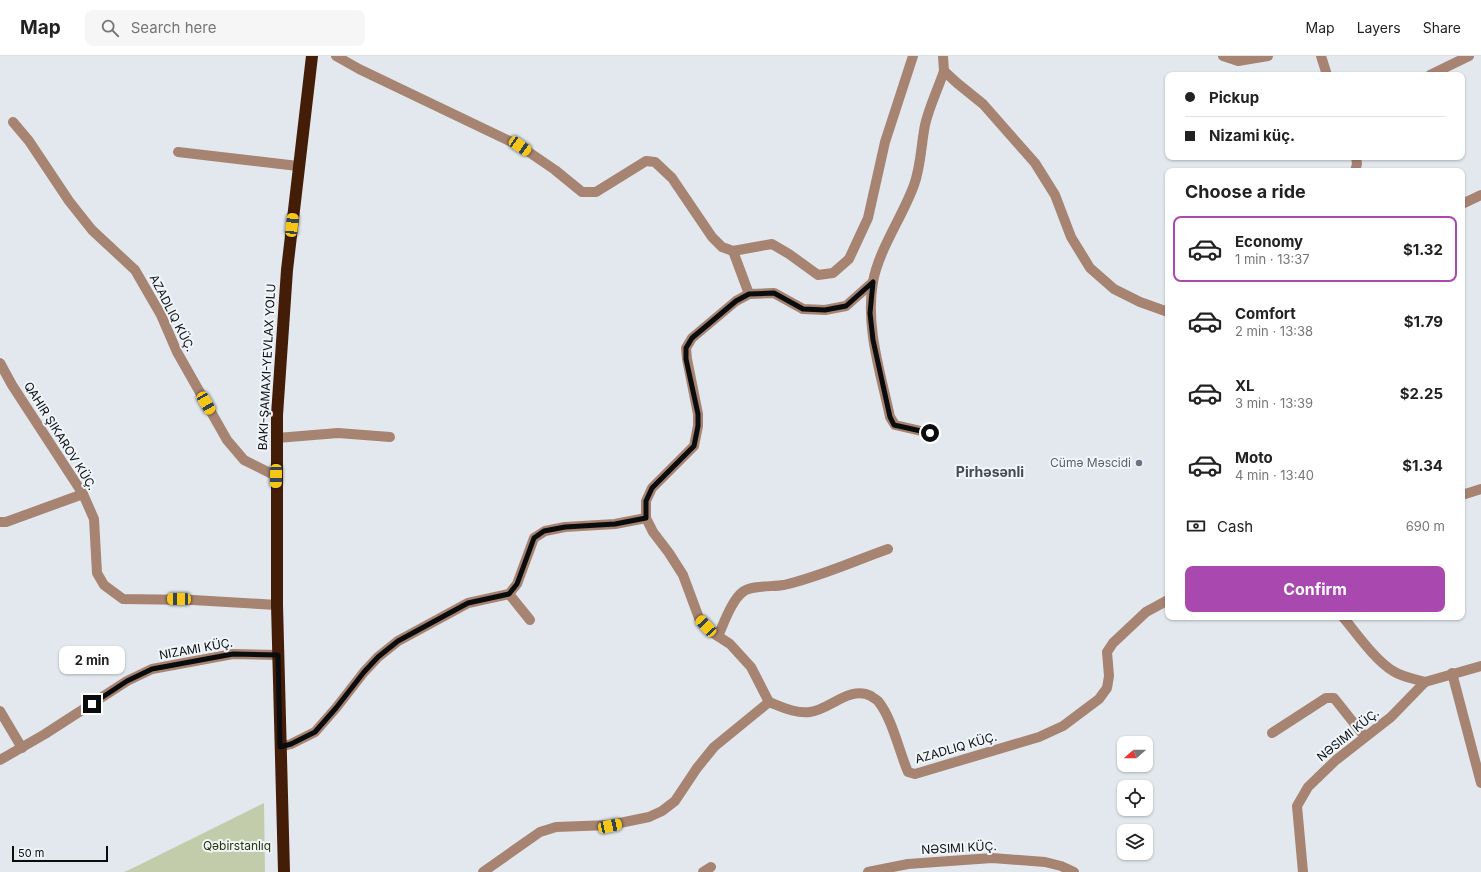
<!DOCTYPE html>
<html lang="en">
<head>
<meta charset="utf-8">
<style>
  body { margin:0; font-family:Inter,sans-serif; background:#f6f6f6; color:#222; height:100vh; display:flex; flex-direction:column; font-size:15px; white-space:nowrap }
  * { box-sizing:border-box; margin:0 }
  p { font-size:13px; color:#767676 }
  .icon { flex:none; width:22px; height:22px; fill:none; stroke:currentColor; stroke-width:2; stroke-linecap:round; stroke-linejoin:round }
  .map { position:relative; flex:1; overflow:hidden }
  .drawer { position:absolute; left:1165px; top:112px; width:300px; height:452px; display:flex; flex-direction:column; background:#fff; border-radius:8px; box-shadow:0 1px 3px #0004 }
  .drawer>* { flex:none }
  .guide { position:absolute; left:1165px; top:16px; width:300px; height:88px; border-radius:8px; box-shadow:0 1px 3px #0004; display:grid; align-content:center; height:88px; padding:0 20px; background:#fff }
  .needle { width:26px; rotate:250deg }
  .buttons { position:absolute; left:1117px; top:680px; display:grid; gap:8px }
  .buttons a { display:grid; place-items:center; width:36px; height:36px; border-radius:8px; background:#fff; box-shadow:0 1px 3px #0004; font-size:20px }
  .scale { position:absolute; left:12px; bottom:10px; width:96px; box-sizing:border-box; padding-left:4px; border:2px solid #0a0c0e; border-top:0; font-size:11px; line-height:14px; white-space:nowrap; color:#0a0c0e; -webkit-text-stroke:3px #f0f5fa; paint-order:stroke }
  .end { position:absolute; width:18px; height:18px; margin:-9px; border:5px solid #0a0c0e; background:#fff; box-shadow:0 0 0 2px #fff }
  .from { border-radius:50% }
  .bubble { position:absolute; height:28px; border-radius:8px; background:#fff; box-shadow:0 1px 3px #0004; font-size:13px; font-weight:700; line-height:28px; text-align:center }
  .car { position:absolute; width:12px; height:24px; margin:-12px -6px; border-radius:5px; box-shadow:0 0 3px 1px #0007; background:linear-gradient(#f5c518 24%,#345 0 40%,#f5c518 0 76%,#345 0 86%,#f5c518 0) }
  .guide b { display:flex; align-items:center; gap:14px; height:38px; font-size:15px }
  .guide b+b { border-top:1px solid #e0e0e0 }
  .guide i { width:10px; height:10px; background:#222 }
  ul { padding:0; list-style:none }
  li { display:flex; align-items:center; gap:12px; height:66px; margin:0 8px 6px; padding:0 12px; border:2px solid transparent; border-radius:8px }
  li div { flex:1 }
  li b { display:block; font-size:15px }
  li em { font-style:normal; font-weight:700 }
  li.current { border-color:#a949b0 }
  li>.icon { width:36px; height:36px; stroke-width:1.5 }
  h2 { padding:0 20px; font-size:18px; line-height:48px }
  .pay { display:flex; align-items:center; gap:10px; height:44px; padding:0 20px; font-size:15px }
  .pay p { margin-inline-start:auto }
  .cta { display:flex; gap:8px; margin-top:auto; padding:8px 20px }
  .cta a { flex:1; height:46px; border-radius:8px; background:#a949b0; color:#fff; font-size:16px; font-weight:700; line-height:46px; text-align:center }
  header { display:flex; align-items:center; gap:24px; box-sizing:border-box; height:56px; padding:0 20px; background:#fff; border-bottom:1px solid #e0e0e0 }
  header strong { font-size:19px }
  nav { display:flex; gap:22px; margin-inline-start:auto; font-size:14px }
  .search { width:280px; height:36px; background:#f6f6f6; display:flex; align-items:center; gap:10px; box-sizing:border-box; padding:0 14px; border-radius:8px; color:#767676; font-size:15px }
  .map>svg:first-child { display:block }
  .green { fill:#c3ccaa }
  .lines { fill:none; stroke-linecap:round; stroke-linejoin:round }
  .street { stroke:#a78372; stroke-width:10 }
  .highway { stroke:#441d09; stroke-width:12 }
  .route { stroke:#0a0c0e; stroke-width:5 }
  .worship-dot { fill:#6b7280; stroke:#f0f5fa; stroke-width:1.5 }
  .labels { text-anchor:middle; stroke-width:4; stroke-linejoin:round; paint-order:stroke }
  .street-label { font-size:12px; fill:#0a0c0e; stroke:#f0f5fa }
  .worship-label { font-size:12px; fill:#5b616d; stroke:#f0f5fa; text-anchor:end }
  .park-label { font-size:12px; fill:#2a3305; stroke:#f0f5fa }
  .quarter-label { font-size:14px; font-weight:bold; fill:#464b4f; stroke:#f0f5fa }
</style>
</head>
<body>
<header>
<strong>Map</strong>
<div class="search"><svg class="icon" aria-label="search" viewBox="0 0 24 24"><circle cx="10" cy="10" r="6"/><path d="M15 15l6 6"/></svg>Search here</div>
<nav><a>Map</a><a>Layers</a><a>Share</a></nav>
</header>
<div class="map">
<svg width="1481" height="816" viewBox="0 0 1481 816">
  <rect width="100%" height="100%" fill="#e2e8ed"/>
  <polygon class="green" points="264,747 265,816 124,816 133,812"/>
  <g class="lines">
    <g class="street">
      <polyline points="336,0 359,13 520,90 555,114 582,136 596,136 646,105 655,106 672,122 712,181 722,191 733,195 772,188 789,198 818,219 833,217 849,203 868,162 885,86 913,0"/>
      <polyline points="943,0 944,15 957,27 983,48 1035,107 1055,139 1071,181 1090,212 1114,233 1140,246 1168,256"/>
      <polyline points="1223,0 1238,5 1268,0"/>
      <polyline points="1321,0 1327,19"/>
      <polyline points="1430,19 1469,0"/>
      <polyline points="13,66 29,85 69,145 92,174 135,214 161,259 177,296 227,384 244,404 276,420"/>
      <polyline points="178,96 298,110"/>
      <polyline points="1355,115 1357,108 1356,101"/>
      <polyline points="1462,148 1481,139"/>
      <polyline points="733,195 749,238"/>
      <polyline points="0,307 12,329 83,438 94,463 97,517 104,529 123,543 193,544 277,549"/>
      <path d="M930,377L895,369L890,361C881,318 865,271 873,226C878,195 903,160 914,129C921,110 921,89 925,69C929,51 938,33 944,15"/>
      <polyline points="277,382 338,377 390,381"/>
      <polyline points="1462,439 1481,433"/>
      <polyline points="0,466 6,466 83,438"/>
      <polyline points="509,538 530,564"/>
      <path d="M1343,561C1357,578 1375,604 1393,615C1402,621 1415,623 1425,626"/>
      <path d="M718,580C724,567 732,543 744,535C754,529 772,531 784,529C819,521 854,505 888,493"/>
      <polyline points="1452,617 1481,727"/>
      <polyline points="769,646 751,611 730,588 713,577 699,562 683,519 669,497 653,476 646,462 646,445 652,432 694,390 698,370 698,358 687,303 686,292 692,282 736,245 749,238 774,237 803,253 825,254 846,250 873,226"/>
      <polyline points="0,655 22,692"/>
      <polyline points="1272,677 1326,642 1334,642 1365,681"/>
      <polyline points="280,691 291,688 315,676 336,652 364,616 378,601 398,585 468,547 509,538 517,528 534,482 545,475 565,471 615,468 646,462"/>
      <polyline points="0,704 45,678 127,625 152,613 233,598 277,599"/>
      <path d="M483,816L540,776L556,771L610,769L649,761L662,755L675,745L697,712L714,691L769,646C782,651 796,658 810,656C829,654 850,629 871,640C873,642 876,643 878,645C892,662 899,695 908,716L915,718L1039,681L1063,670L1099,643L1107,632L1109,620L1107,596L1113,587L1146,556L1168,544"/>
      <polyline points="703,816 711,811"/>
      <polyline points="868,816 908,808 992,802 1045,806 1061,810 1074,816"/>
      <polyline points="1303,816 1297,750 1308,731 1336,704 1391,661 1425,626 1481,610"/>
    </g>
    <polyline class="highway" points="284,816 277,549 277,359 287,214 312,0"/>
  </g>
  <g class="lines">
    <polyline class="route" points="92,648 127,625 152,613 233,598 278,599 280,691 291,688 315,676 336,652 364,616 378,601 398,585 468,547 509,538 517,528 534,482 544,475 565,471 615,468 646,462 646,445 652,432 694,390 698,370 698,358 686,303 686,292 692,282 736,245 749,238 774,237 803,253 825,254 846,250 873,226 870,257 873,284 890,361 894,369 930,377"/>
  </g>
  <circle class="worship-dot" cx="1139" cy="407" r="4"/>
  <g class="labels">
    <g class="street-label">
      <text transform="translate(172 257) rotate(63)" y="4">AZADLIQ KÜÇ.</text>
      <text transform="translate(267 311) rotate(-87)" y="4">BAKI-ŞAMAXI-YEVLAX YOLU</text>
      <text transform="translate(60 380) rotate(58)" y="4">QAHIR ŞIKAROV KÜÇ.</text>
      <text transform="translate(196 593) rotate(-10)" y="4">NIZAMI KÜÇ.</text>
      <text transform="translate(1348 679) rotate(-39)" y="4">NƏSIMI KÜÇ.</text>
      <text transform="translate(956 692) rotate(-16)" y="4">AZADLIQ KÜÇ.</text>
      <text transform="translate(959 792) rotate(-3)" y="4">NƏSIMI KÜÇ.</text>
    </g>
    <g class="worship-label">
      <text x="1131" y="411">Cümə Məscidi</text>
    </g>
    <g class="park-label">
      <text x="237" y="794">Qəbirstanlıq</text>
    </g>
    <g class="quarter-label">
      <text x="990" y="421">Pirhəsənli</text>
    </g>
  </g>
</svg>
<div class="buttons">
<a><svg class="needle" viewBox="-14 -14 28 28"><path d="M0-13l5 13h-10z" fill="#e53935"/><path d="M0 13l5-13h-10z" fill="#767676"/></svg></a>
<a><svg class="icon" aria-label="locate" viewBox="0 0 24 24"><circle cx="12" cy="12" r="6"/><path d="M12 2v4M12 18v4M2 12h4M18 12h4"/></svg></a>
<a><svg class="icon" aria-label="layers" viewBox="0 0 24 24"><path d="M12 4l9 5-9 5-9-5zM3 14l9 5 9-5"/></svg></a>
</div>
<div class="scale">50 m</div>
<i class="end from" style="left:930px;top:377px"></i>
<i class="end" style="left:92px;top:648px"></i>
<div class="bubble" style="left:59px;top:590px;width:66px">2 min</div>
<i class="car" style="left:520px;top:90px;rotate:124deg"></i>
<i class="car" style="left:292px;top:169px;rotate:6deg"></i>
<i class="car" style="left:206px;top:347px;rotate:150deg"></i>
<i class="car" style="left:276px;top:420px;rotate:181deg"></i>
<i class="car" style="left:179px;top:543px;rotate:271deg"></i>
<i class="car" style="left:706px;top:570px;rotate:317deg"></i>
<i class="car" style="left:610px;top:770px;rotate:78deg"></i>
<div class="guide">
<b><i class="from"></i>Pickup</b>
<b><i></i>Nizami küç.</b>
</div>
<section class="drawer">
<h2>Choose a ride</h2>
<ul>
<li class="current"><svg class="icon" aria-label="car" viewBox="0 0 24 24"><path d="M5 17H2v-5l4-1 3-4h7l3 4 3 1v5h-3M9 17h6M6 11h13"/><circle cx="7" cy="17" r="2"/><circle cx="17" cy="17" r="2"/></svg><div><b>Economy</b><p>1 min · 13:37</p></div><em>$1.32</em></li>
<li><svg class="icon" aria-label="car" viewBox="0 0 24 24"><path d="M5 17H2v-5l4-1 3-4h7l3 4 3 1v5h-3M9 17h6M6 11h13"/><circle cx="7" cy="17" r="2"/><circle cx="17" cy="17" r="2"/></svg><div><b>Comfort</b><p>2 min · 13:38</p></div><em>$1.79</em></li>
<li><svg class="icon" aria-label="car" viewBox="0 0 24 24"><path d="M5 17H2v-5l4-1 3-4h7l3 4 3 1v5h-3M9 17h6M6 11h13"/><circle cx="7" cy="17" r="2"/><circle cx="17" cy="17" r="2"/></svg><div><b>XL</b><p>3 min · 13:39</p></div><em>$2.25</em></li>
<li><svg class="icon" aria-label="car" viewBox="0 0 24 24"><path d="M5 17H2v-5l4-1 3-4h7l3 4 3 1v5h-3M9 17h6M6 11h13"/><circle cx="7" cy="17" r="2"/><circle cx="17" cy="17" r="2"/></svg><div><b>Moto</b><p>4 min · 13:40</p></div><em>$1.34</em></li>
</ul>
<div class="pay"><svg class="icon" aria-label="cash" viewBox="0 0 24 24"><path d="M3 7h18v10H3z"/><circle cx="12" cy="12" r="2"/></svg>Cash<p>690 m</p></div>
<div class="cta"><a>Confirm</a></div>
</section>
</div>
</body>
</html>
